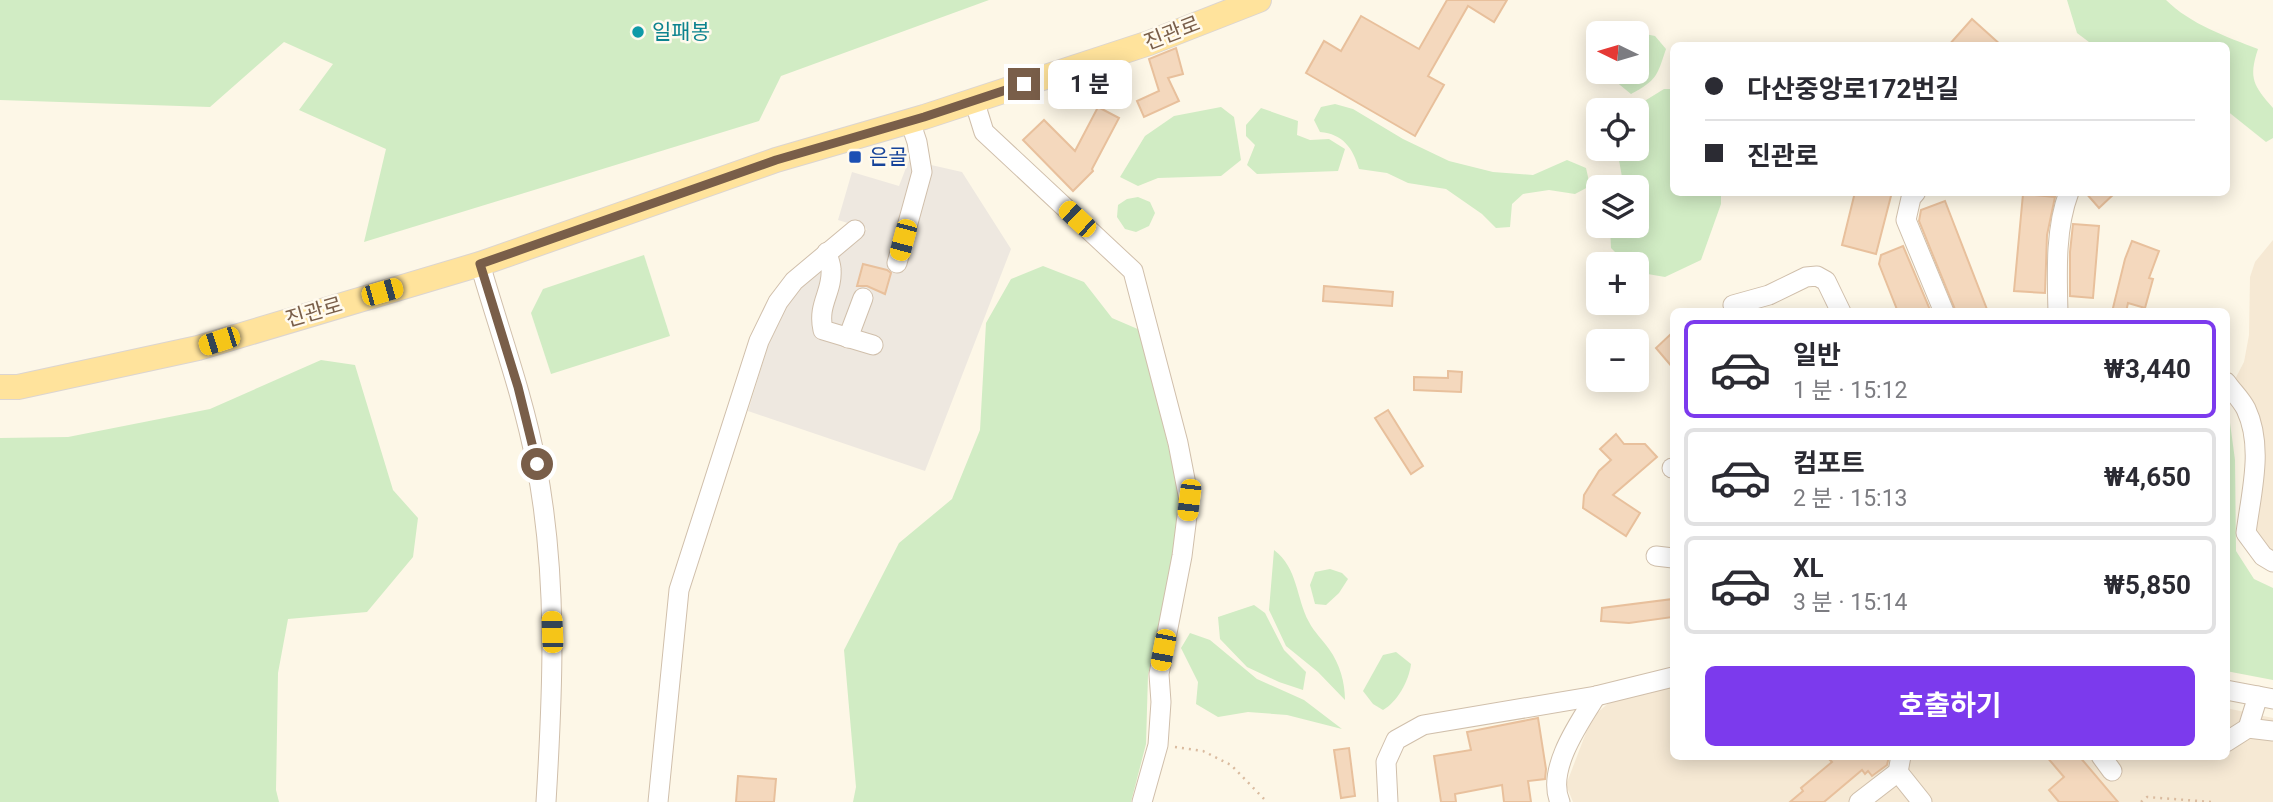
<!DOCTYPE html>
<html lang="ko">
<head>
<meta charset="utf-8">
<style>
  body { margin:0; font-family:Roboto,"Noto Sans KR",sans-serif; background:#f7f7f7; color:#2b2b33; height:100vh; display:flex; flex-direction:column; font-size:26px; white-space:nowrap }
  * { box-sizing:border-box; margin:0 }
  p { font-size:23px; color:#7c7c81 }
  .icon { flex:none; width:38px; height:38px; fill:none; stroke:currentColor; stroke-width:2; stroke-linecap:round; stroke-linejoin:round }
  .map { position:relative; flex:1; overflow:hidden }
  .details { position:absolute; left:1670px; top:308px; width:560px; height:452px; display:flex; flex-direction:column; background:#fff; border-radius:10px; box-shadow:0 4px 18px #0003 }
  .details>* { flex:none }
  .hud { position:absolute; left:1670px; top:42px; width:560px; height:154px; border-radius:10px; box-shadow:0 4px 18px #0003; display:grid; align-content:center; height:154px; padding:0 35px; background:#fff }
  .needle { width:46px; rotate:275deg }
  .buttons { position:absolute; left:1586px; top:21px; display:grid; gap:14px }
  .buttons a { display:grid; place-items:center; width:63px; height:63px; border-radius:10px; background:#fff; box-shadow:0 4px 18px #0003; font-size:35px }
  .end { position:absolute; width:32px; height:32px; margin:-16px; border:9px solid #795e49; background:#fff; box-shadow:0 0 0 4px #fff }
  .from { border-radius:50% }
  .bubble { position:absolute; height:49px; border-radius:10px; background:#fff; box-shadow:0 4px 18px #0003; font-size:23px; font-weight:700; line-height:49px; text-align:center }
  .car { position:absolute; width:21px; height:42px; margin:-21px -10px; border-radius:9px; box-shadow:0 0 5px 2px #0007; background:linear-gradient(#f5c518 24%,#345 0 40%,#f5c518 0 76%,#345 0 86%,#f5c518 0) }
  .hud b { display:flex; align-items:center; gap:24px; height:66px; font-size:26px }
  .hud b+b { border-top:2px solid #e1e1e2 }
  .hud i { width:18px; height:18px; background:#2b2b33 }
  ul { padding:12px 0 0; list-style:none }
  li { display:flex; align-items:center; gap:21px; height:98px; margin:0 14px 10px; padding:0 21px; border:4px solid #e1e1e2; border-radius:10px }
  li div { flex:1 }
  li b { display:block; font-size:26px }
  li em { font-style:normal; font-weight:700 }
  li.selected { border-color:#7c3aed }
  li>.icon { width:63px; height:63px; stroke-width:1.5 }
  .primary-button { display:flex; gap:14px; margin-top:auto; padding:14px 35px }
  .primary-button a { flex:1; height:80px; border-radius:10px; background:#7c3aed; color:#fff; font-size:28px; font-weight:700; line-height:80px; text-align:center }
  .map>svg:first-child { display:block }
  .residential { fill:#f6e9d4 }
  .industrial { fill:#eee8e0 }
  .green { fill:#d1ecc4 }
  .building { fill:#f4d8bd; stroke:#e8c09c; stroke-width:2 }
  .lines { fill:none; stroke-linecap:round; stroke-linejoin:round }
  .minor-casing { stroke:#d0bfab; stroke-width:21 }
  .major-casing { stroke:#dcd5d0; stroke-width:26 }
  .path { stroke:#dabb9f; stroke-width:2.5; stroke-dasharray:2 5; stroke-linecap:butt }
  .minor { stroke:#fff; stroke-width:19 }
  .major { stroke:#ffe39c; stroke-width:24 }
  .route { stroke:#795e49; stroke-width:9 }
  .culture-dot { fill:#0f9aa8; stroke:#fffaee; stroke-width:2.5 }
  .transit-dot { fill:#1a4fb4; stroke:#fffaee; stroke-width:2.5 }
  .labels { text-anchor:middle; stroke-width:5; stroke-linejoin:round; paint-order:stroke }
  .culture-label { font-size:21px; fill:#0d838f; stroke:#fffaee; text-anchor:start }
  .street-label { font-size:21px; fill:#795e49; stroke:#fffaee }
  .transit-label { font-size:21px; fill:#164399; stroke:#fffaee; text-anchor:start }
</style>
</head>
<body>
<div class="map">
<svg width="2273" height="802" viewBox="0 0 2273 802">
  <rect width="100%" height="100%" fill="#fdf7e7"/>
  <g class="residential">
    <polygon points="2273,240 2273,554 2249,530 2256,440 2232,385 2244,362 2249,335 2250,277 2255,262"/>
    <polygon points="1673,685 1673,756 2226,756 2226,708 2273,718 2273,802 1573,802 1566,785 1592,717 1617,696"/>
  </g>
  <polygon class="industrial" points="909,160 962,172 1011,249 925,471 748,411 768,346 786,307 800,287 815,271 867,229 838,220 852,172 899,186"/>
  <g class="green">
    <polygon points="0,0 989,0 781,76 759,121 364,242 386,149 299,110 333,64 284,42 210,107 0,100"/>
    <path d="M2067,0H2166C2190,24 2227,37 2258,49C2248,79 2254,86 2273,108V138L2266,142L2226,110V46L2093,45L2077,33Z"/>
    <path d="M1630,31L1655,36L1666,49C1657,76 1657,80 1631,94L1609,76L1608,72H1636V33H1625Z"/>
    <polygon points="1664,89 1673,89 1673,192 1721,193 1721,204 1701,260 1665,277 1636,272 1636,264 1627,264 1611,248 1610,226 1636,226 1636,187 1619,187 1622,177 1617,149 1636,149 1636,110 1630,110"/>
    <path d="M1335,104L1353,109L1403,139L1449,161L1493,172L1533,175L1567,160L1586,168L1590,186L1575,194L1549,190L1523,194L1512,204L1510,227L1496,228L1482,214L1446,189L1408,183L1387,173L1359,169C1353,148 1343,134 1320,132L1314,120L1321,107Z"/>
    <polygon points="1221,107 1234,117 1241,160 1221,176 1158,178 1138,186 1120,177 1145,136 1174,116"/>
    <polygon points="1261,108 1298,121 1297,135 1310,140 1329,139 1345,149 1338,171 1257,174 1247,165 1255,145 1246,136 1246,125"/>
    <polygon points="1138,197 1150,202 1155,213 1149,226 1136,232 1125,229 1117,217 1118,205 1127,199"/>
    <polygon points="644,255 670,336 551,374 531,313 543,289"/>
    <polygon points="1043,266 1084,282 1112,318 1140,330 1182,502 1175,555 1148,675 1146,744 1131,802 853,802 856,787 844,650 899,543 952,499 980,430 986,323 1011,279"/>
    <polygon points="321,360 355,365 393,490 418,518 413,557 367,612 288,619 278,673 276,790 279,802 0,802 0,438 68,437 210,409"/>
    <polygon points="2226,408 2228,408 2235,460 2236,551 2254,579 2273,588 2273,680 2226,671"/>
    <path d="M1274,550C1298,568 1296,598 1309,622C1314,632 1323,640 1329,649C1340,664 1345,683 1345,700L1318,672L1286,646L1269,610Z"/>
    <polygon points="1330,569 1342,573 1348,579 1339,593 1326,605 1315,604 1310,585 1315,572"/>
    <polygon points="1254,605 1265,613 1284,650 1306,672 1303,690 1279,682 1247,667 1220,639 1218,617"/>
    <polygon points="1190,633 1210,640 1257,679 1304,700 1342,729 1287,715 1248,712 1218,717 1196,704 1198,682 1181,648"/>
    <path d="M1396,652L1411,664C1409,681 1397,702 1383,710L1373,704L1363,691L1383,655Z"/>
  </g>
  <g class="building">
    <polygon points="1447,0 1507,0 1494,22 1468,6 1428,76 1444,85 1415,136 1306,73 1324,41 1341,51 1361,16 1419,49"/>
    <polygon points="1972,19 2002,46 1948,46"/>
    <polygon points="1176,48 1183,74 1168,78 1179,101 1144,117 1137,101 1159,91 1149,59"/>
    <polygon points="1098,107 1119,118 1092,169 1093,171 1073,191 1023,140 1044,120 1075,151"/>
    <polygon points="1855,192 1892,192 1876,254 1842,245"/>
    <polygon points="2085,192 2116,192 2099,208"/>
    <polygon points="2023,194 2055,197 2047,235 2045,293 2014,291"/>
    <polygon points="1945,201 1988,312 1956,312 1919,221 1921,210"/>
    <polygon points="2073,224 2099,226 2093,298 2070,296 2070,252"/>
    <polygon points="2132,241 2159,251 2149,278 2153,279 2145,308 2128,303 2126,312 2112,312 2125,259"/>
    <polygon points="1903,246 1931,312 1898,312 1879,264 1881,255"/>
    <polygon points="863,264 887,270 891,273 885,294 867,286 857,286"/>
    <polygon points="1324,286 1393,292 1392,306 1323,301"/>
    <polygon points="1673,332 1673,368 1656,348"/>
    <polygon points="1448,371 1462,372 1461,392 1414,390 1414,377 1448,378"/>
    <polygon points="1388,410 1423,466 1411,474 1375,418"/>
    <polygon points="1616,434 1624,444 1645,444 1657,457 1613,495 1640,513 1626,536 1583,508 1584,495 1599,471 1611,460 1600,449"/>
    <polygon points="1673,599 1673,617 1629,623 1601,621 1602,608"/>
    <polygon points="1538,718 1546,769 1545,779 1528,781 1531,802 1504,802 1502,785 1455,794 1456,802 1441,802 1434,756 1471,750 1467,732"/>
    <polygon points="1349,748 1355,796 1341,798 1334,750"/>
    <polygon points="1826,756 1889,756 1887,765 1872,776 1868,771 1865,774 1862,770 1824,802 1790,802 1803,791 1801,788 1832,762"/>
    <polygon points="2046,756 2079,756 2118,802 2059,802 2049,790 2064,777"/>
    <polygon points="738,776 776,779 774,802 736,802"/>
  </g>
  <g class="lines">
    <g class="minor-casing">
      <g id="minor">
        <polyline points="974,100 984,132 1133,271 1178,443 1189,500 1182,556 1159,674 1161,702 1158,745 1142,802"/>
        <polyline points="1916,192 1911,198 1906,220 1944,312"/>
        <path d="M827,252C828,258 831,264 831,269C833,292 817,304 823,330L873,345"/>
        <polyline points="897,263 922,172 917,142 910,121"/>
        <path d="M480,264C499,330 523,395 536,463C558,576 553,688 546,802"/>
        <polyline points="1733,305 1769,295 1806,277 1817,276 1826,281 1841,312"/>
        <path d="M2058,312C2057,273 2055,229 2069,192"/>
        <polyline points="848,338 863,298"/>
        <path d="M2226,382C2232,391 2241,399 2246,409C2264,447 2251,493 2246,533L2263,556L2273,562"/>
        <polyline points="1672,468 1673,468"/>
        <polyline points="1656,556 1673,558"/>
        <polyline points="2226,690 2273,699"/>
        <polyline points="2248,728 2273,731"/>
        <polyline points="2226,742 2248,728 2258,696"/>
        <polyline points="2101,756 2112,771"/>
        <polyline points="1898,772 1922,802"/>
        <polyline points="658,802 679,590 759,341 778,302 794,281 855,230"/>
        <polyline points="1388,802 1386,762 1396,740 1423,725 1596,696 1673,677"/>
        <path d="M1560,802C1546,770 1579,723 1596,696"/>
        <polyline points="1859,802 1898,772 1901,756"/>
      </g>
    </g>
    <g class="major-casing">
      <polyline id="major" points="0,387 18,387 198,348 480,264 776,160 924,117 1149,43 1259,0"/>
    </g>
    <g class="path">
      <polyline points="1175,747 1203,751 1231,765 1267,802"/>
      <polyline points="2141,802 2147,797 2212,802"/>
    </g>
    <use href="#minor" class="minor"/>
    <use href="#major" class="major"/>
  </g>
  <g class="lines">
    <polyline class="route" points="537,464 518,387 480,264 776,160 924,117 1024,84"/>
  </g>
  <circle class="culture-dot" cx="638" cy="32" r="7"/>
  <rect class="transit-dot" x="848" y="150" width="14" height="14" rx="3.5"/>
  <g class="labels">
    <g class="culture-label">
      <text x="652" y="39">일패봉</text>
    </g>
    <g class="street-label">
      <text transform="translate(1172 33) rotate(-21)" y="7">진관로</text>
      <text transform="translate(314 312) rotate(-16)" y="7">진관로</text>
    </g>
    <g class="transit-label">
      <text x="869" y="164">은골</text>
    </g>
  </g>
</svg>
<div class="buttons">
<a><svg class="needle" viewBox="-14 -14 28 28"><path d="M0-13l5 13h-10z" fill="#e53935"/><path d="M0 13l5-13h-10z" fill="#7c7c81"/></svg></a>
<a><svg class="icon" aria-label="locate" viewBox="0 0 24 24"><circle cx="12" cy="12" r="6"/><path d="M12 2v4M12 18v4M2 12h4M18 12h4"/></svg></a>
<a><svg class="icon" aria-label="layers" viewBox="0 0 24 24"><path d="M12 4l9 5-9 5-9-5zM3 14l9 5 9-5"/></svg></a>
<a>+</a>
<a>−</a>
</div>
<i class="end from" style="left:537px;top:464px"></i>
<i class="end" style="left:1024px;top:84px"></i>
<div class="bubble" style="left:1048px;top:60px;width:84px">1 분</div>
<i class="car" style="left:1077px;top:219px;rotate:313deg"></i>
<i class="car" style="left:903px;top:240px;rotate:195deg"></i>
<i class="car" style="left:382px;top:292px;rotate:74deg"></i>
<i class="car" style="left:219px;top:341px;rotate:252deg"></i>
<i class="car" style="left:1189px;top:500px;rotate:187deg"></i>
<i class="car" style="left:552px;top:632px;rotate:358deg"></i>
<i class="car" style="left:1163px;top:650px;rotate:191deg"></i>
<div class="hud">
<b><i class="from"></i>다산중앙로172번길</b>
<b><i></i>진관로</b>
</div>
<section class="details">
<ul>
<li class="selected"><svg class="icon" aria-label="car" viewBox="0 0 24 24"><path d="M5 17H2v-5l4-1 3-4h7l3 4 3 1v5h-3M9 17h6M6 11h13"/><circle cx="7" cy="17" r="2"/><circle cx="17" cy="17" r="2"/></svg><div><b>일반</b><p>1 분 · 15:12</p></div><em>₩3,440</em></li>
<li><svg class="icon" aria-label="car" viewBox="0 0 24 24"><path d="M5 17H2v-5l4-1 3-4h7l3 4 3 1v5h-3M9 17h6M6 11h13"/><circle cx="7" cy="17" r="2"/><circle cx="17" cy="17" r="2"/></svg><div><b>컴포트</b><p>2 분 · 15:13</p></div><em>₩4,650</em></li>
<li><svg class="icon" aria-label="car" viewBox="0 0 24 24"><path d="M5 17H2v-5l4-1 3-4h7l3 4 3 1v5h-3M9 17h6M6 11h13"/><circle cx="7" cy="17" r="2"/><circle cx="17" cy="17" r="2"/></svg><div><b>XL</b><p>3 분 · 15:14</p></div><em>₩5,850</em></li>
</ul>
<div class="primary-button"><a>호출하기</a></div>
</section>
</div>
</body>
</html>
